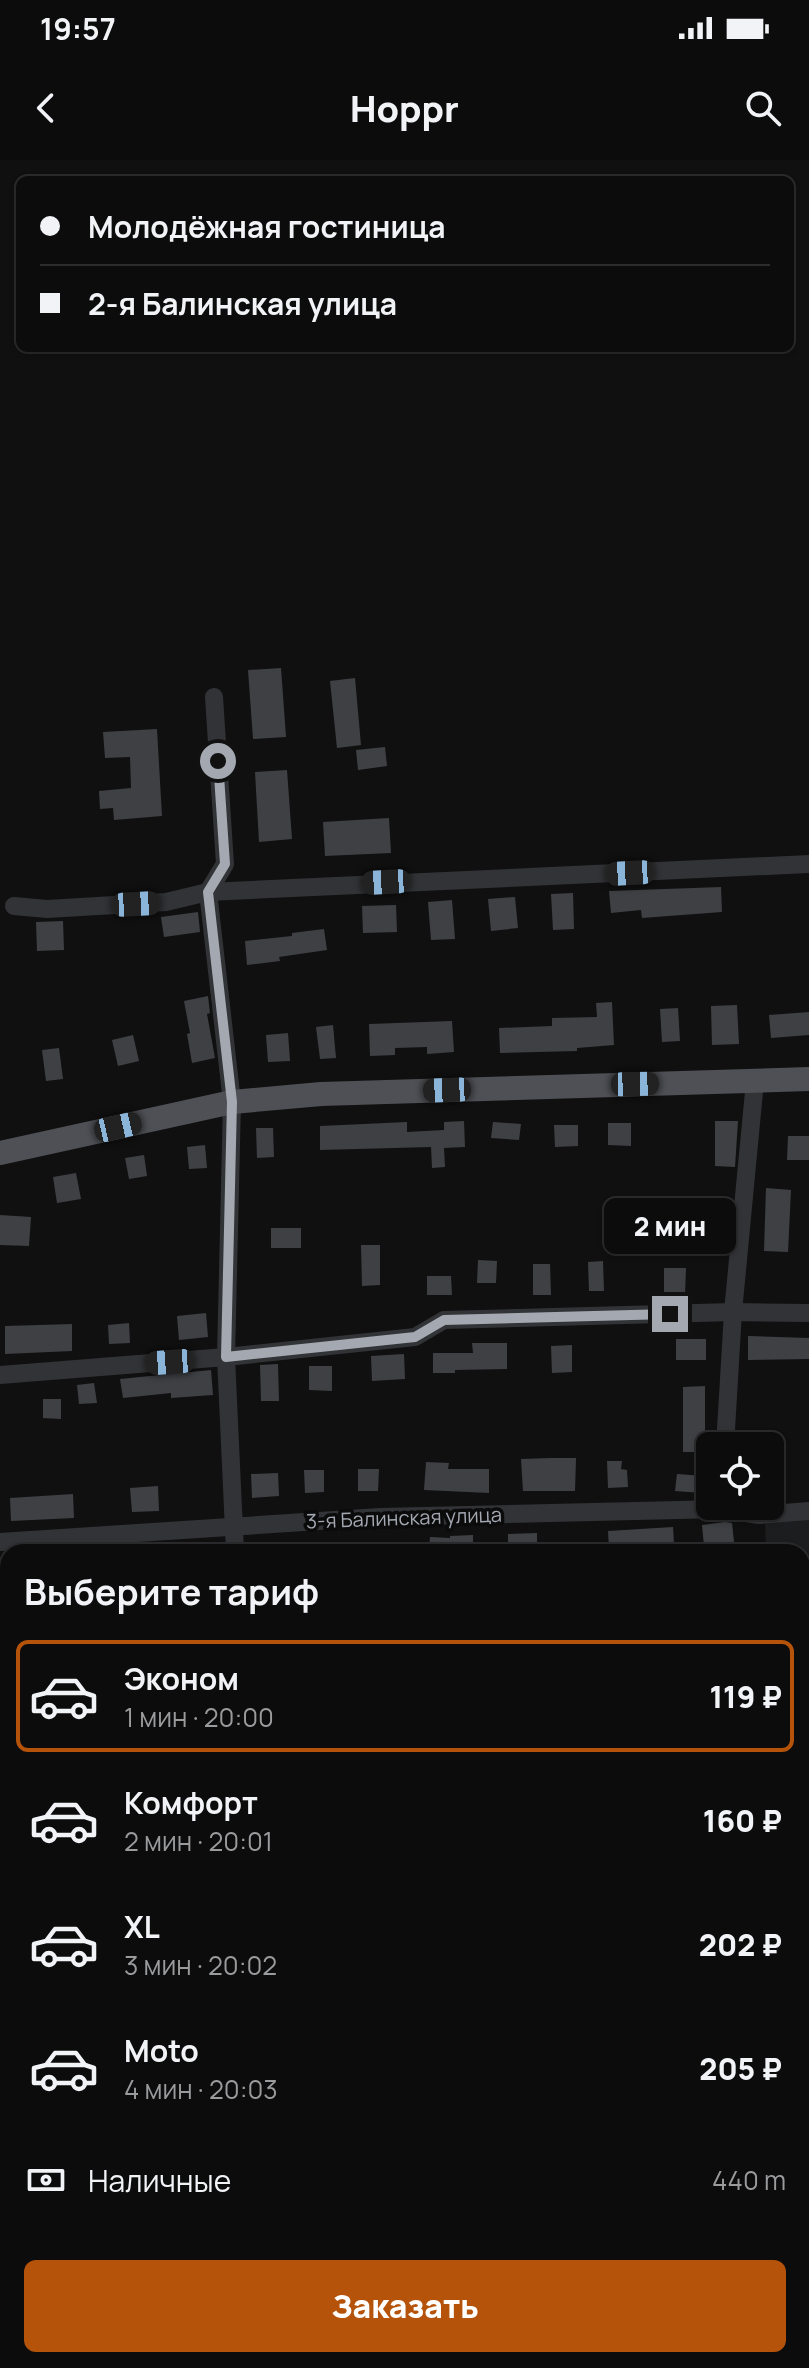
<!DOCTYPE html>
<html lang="ru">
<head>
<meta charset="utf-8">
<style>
  body { margin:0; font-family:Manrope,sans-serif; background:#151516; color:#f1f3f6; height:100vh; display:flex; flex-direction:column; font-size:30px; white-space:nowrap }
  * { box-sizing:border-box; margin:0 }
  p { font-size:26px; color:#9a9b9d }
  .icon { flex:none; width:44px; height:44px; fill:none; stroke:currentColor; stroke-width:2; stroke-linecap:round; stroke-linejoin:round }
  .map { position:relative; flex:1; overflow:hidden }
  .details { position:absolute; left:0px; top:1384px; width:810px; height:824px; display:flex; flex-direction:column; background:#0c0c0d; border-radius:24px 24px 0 0; box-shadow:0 2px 6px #0004,0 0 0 2px #2c2c2e }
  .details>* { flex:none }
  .banner { position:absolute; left:16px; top:16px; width:778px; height:176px; border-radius:12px; box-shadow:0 2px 6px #0004,0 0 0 2px #2c2c2e; display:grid; align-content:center; height:176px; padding:0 24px; background:#0c0c0d }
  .fabs { position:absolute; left:696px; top:1272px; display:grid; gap:16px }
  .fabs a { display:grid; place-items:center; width:88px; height:88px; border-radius:12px; background:#0c0c0d; box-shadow:0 2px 6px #0004,0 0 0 2px #2c2c2e; font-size:40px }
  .end { position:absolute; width:36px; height:36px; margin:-18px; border:10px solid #a3a8b1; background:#111; box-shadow:0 0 0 4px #111 }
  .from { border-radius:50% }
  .bubble { position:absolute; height:56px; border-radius:12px; background:#0c0c0d; box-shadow:0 2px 6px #0004,0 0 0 2px #2c2c2e; font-size:26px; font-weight:800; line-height:56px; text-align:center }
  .car { position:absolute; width:24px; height:48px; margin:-24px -12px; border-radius:10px; box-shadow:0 0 6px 2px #0007; background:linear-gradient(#222 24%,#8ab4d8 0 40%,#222 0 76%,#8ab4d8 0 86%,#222 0) }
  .banner b { display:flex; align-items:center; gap:28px; height:76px; font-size:30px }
  .banner b+b { border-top:2px solid #2c2c2e }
  .banner i { width:20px; height:20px; background:#f1f3f6 }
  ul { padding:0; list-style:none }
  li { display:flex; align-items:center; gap:24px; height:112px; margin:0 16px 12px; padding:0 8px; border:4px solid transparent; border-radius:12px }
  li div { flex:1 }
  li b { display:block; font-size:30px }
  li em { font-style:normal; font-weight:800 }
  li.selected { border-color:#b45309 }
  li>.icon { width:72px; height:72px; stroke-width:1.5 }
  h2 { padding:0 24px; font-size:36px; line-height:96px }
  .pay { display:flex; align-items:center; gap:20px; height:88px; padding:0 24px; font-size:30px }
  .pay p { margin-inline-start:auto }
  .primary-button { display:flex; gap:16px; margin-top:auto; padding:16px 24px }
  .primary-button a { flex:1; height:92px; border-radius:12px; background:#b45309; color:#fff; font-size:32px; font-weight:800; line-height:92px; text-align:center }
  .status { display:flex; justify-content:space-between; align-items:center; height:56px; padding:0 40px; background:#0c0c0d; direction:ltr }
  .status svg { height:22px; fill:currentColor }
  header { display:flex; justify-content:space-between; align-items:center; height:104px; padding:0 24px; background:#0c0c0d; font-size:36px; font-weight:800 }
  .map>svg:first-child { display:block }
  .built { fill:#1c1d1e }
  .green { fill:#1d241d }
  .water { fill:#2b3339 }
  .building { fill:#3f4044 }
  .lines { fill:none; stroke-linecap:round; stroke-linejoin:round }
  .minor { stroke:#323336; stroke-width:18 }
  .major { stroke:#4e5055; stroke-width:24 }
  .route { stroke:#a3a8b1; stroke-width:10 }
  .labels { text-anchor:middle; stroke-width:7; stroke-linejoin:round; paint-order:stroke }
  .street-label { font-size:20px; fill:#a3a8b1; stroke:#0b0b0c }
</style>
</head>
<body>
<div class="status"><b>19:57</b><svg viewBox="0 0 49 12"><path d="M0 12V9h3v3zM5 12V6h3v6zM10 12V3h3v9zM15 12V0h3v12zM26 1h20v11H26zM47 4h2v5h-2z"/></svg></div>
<header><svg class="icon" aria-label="back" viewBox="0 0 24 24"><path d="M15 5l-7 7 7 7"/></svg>Hoppr<svg class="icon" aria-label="search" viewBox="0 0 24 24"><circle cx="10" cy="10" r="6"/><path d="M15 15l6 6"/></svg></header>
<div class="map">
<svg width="809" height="2208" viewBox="0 0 809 2208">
  <rect width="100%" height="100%" fill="#101011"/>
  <polygon class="built" points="809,1357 809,1525 802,1526 802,1392 766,1392 765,1362"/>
  <g class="green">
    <polygon points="802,1526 809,1526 809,2026 802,2036"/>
    <polygon points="0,1546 8,1546 8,1709 0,1706"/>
    <polygon points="0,1902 8,1902 8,2200 708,2200 704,2208 9,2208 0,2194"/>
  </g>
  <polygon class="water" points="0,1723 8,1725 8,1883 0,1884"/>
  <g class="building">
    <polygon points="281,508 286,577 253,579 248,510"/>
    <polygon points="355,518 361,585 337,588 330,521"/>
    <polygon points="157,569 162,656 114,660 113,648 100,649 99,631 131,628 130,597 105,598 103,572"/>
    <polygon points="385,587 387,606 358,610 356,590"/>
    <polygon points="287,610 292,679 259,682 255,612"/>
    <polygon points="389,658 391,693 325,696 323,662"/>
    <polygon points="721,727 722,752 642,758 641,750 611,753 609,731"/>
    <polygon points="573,733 574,769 553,770 551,734"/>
    <polygon points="515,737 518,768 491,771 488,739"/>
    <polygon points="452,740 455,779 431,780 428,742"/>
    <polygon points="396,745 397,772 363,773 362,746"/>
    <polygon points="198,752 200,772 164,777 161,757"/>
    <polygon points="63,761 64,790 37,791 36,762"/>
    <polygon points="324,769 327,790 279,797 280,801 247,805 245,781 292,776 292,773"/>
    <polygon points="208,836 210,853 207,854 215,898 192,903 187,874 190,873 184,841"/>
    <polygon points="612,842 614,885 577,888 577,891 500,893 499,868 552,866 552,858 597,857 596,843"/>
    <polygon points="737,845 739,884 712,885 711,846"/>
    <polygon points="678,848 680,881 662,882 660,849"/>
    <polygon points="809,852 809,875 771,878 769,855"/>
    <polygon points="452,861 454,892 427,894 427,887 395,888 395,895 370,896 369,864"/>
    <polygon points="333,865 336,898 320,899 316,867"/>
    <polygon points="288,873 290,901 268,902 266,875"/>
    <polygon points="133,875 139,901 118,906 112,880"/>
    <polygon points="59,888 63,919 46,921 42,890"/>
    <polygon points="464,961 465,987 444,988 445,1007 432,1008 431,987 320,990 320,966 407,962 407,972 444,970 444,962"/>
    <polygon points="715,961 738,961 735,1007 715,1006"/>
    <polygon points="493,962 521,964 519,980 491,978"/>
    <polygon points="608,963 631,963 631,986 608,985"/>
    <polygon points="554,965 578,965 578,986 555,987"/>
    <polygon points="256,968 273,968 274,997 257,998"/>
    <polygon points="788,976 809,976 809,1000 787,1000"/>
    <polygon points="205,985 207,1008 189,1009 187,987"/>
    <polygon points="144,995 147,1016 129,1019 125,998"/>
    <polygon points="76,1013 81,1039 57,1043 53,1017"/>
    <polygon points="766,1028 791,1030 788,1092 764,1091"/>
    <polygon points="678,1036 711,1037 711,1059 678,1058"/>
    <polygon points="0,1055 31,1057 29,1086 0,1085"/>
    <rect x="271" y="1068" width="30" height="20"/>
    <polygon points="361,1085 380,1085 380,1125 362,1126"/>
    <polygon points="478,1100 497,1101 496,1123 477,1123"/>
    <polygon points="603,1101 604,1131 589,1131 588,1102"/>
    <polygon points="533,1104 550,1104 551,1135 533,1135"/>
    <polygon points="664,1108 686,1108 685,1135 664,1134"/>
    <polygon points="427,1116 451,1116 452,1135 427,1135"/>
    <polygon points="206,1153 208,1177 179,1180 177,1156"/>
    <polygon points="129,1163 130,1183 109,1184 108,1165"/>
    <polygon points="72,1164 72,1191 5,1194 5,1166"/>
    <polygon points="748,1176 809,1178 809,1199 748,1200"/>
    <rect x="676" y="1179" width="30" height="21"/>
    <polygon points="472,1183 507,1183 507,1209 455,1210 455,1213 433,1213 433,1193 473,1193"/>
    <polygon points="572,1185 572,1212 552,1213 551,1186"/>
    <polygon points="404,1194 405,1219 372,1221 371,1196"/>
    <polygon points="278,1204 279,1241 261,1241 260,1205"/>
    <polygon points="309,1206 332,1206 332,1231 309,1230"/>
    <polygon points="211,1210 213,1235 171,1238 171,1233 123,1238 120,1219"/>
    <polygon points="94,1223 97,1243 79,1244 77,1225"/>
    <polygon points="705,1226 705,1292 683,1292 683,1227"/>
    <polygon points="43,1239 61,1239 61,1259 43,1258"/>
    <polygon points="550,1298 576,1298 575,1331 523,1331 521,1299"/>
    <polygon points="607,1301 622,1301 621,1309 627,1310 628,1327 608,1328"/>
    <polygon points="426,1302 449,1303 448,1309 489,1309 489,1333 424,1330"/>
    <polygon points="358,1309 379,1309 378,1331 358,1331"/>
    <polygon points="304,1310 324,1310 324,1332 305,1333"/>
    <polygon points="278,1313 279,1336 252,1338 251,1314"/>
    <polygon points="677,1314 704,1316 702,1333 675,1331"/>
    <polygon points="158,1326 159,1351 132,1352 130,1328"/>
    <polygon points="73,1334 74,1358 11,1361 10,1338"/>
    <polygon points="725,1362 732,1363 734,1382 704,1386 702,1365"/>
    <polygon points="673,1367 674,1384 609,1389 608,1371"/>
    <polygon points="537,1373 537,1392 508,1392 508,1374"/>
    <polygon points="473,1375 473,1392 429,1390 430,1377 450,1378 450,1376"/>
  </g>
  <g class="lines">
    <g class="minor">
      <polyline points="214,537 225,704 208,732 232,942 226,1197 235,1392"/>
      <polyline points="14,746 47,749 166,742 208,732 809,704"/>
      <polyline points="0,1215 226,1197 415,1177 444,1160 733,1152 809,1153"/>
      <polyline points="725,1286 733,1152 755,921"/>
      <polyline points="0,1382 380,1357 721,1349 759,1355 809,1351"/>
      <polyline points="807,1469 809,1469"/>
      <polyline points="0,1534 8,1534"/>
      <polyline points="802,2174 809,2161"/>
      <polyline points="784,2208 788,2200"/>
    </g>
    <polyline class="major" points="0,993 232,942 321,934 809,919"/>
  </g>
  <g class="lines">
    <polyline class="route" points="218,601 225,704 208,732 232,942 226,1197 415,1177 444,1160 670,1154"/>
  </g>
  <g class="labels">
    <g class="street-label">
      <text transform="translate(404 1358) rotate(-2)" y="7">3-я Балинская улица</text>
    </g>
  </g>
</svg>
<div class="fabs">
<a><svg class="icon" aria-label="locate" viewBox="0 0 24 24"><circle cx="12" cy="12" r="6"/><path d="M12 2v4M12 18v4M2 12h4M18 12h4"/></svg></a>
</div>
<i class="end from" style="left:218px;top:601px"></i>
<i class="end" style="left:670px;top:1154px"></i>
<div class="bubble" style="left:604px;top:1038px;width:132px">2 мин</div>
<i class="car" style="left:630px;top:713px;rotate:267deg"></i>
<i class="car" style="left:386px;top:722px;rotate:267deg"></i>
<i class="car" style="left:136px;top:744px;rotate:87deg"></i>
<i class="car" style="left:635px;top:924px;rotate:89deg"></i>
<i class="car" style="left:447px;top:930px;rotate:268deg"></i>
<i class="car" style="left:118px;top:967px;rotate:77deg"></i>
<i class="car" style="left:170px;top:1202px;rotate:266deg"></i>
<div class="banner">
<b><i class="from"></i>Молодёжная гостиница</b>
<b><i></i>2-я Балинская улица</b>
</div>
<section class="details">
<h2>Выберите тариф</h2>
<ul>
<li class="selected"><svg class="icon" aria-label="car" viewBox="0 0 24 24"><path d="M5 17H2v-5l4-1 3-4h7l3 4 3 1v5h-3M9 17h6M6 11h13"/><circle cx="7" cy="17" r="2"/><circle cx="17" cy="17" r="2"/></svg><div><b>Эконом</b><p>1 мин · 20:00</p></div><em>119 ₽</em></li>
<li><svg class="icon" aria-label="car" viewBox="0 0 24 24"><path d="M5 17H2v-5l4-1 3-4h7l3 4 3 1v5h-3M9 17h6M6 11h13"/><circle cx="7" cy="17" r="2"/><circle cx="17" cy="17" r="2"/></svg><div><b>Комфорт</b><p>2 мин · 20:01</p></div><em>160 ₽</em></li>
<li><svg class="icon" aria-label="car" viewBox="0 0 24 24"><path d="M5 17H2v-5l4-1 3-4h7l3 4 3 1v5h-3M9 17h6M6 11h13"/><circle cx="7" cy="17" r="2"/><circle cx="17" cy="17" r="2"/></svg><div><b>XL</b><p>3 мин · 20:02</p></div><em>202 ₽</em></li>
<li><svg class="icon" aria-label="car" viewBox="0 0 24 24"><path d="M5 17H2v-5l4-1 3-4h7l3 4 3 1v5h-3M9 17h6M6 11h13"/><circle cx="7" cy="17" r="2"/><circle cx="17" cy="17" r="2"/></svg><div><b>Moto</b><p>4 мин · 20:03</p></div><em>205 ₽</em></li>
</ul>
<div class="pay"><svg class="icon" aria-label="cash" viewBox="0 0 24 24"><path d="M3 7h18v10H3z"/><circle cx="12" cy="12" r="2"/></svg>Наличные<p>440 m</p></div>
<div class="primary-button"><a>Заказать</a></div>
</section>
</div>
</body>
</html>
